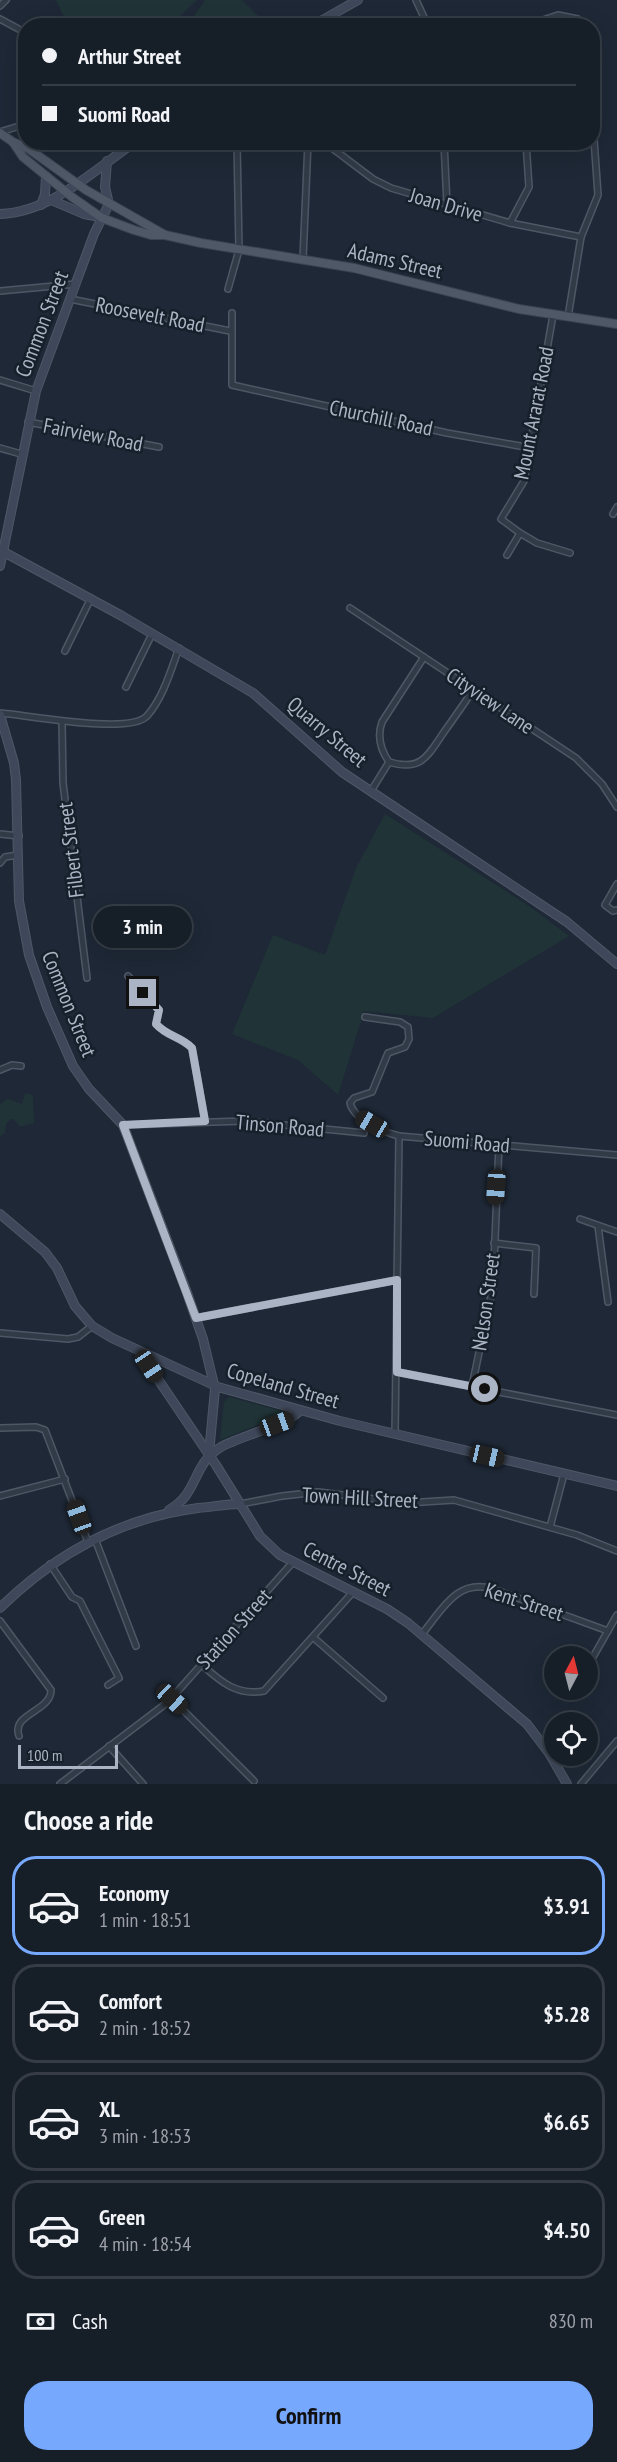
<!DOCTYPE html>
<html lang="en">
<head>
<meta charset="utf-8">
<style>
  body { margin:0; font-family:"PT Sans Narrow",sans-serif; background:#232b34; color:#f1f3f6; height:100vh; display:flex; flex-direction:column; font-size:22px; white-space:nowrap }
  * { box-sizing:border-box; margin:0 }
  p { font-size:20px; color:#9ea2a8 }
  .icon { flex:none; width:33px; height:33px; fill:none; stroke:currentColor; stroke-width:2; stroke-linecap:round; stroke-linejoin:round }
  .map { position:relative; height:1784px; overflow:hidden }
  .drawer { display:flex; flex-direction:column; background:#161e28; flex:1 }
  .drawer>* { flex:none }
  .guide { position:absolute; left:18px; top:18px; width:582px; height:132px; border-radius:24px; box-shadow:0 6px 24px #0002,0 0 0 2px #353c45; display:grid; align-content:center; height:132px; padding:0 24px; background:#161e28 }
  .needle { width:39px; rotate:7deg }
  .controls { position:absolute; left:544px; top:1646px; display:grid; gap:12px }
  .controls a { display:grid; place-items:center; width:54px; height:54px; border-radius:50%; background:#161e28; box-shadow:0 6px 24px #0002,0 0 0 2px #353c45; font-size:30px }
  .scale { position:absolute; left:18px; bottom:15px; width:100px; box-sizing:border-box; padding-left:6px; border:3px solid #aab4c4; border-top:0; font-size:16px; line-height:21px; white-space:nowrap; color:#aab4c4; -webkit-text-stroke:4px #171f2b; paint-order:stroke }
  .end { position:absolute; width:27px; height:27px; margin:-14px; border:8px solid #aab4c4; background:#111; box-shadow:0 0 0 3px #111 }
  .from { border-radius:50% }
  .bubble { position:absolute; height:42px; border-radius:21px; background:#161e28; box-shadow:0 6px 24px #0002,0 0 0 2px #353c45; font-size:20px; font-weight:600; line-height:42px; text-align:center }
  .car { position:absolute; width:18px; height:36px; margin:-18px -9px; border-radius:8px; box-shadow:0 0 4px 2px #0007; background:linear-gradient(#222 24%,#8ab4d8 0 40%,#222 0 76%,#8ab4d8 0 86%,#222 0) }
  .guide b { display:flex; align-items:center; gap:21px; height:57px; font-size:22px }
  .guide b+b { border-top:2px solid #353c45 }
  .guide i { width:15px; height:15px; background:#f1f3f6 }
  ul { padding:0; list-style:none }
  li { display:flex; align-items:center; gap:18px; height:99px; margin:0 12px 9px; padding:0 12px; border:3px solid #353c45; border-radius:24px }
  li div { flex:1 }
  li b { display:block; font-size:22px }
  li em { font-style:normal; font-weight:600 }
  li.selected { border-color:#76a8fd }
  li>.icon { width:54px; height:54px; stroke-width:1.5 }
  h2 { padding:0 24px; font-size:27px; line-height:72px }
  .pay { display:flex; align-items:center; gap:15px; height:66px; padding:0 24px; font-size:22px }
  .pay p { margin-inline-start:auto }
  .primary-button { display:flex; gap:12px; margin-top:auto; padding:12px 24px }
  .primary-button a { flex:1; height:69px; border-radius:24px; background:#76a8fd; color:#111; font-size:24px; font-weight:600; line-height:69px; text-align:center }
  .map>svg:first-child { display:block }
  .green { fill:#203437 }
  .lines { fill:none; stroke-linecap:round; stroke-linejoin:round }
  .street-casing { stroke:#4e5765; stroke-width:8 }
  .secondary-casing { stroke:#4e5765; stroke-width:10 }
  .primary-casing { stroke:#3a4350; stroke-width:10 }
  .street { stroke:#313a47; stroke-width:5 }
  .secondary { stroke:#3f485a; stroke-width:8 }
  .primary { stroke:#4f5867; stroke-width:8 }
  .route { stroke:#aab4c4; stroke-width:8 }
  .labels { text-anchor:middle; stroke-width:5; stroke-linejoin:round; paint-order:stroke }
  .street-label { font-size:21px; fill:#aab4c4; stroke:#171f2b }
</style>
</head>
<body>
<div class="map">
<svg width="617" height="1784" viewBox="0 0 617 1784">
  <rect width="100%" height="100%" fill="#1e2836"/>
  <g class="green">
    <polygon points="56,0 197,0 170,26 68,25"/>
    <polygon points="205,0 242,0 258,16 258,19 245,25 188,25"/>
    <polygon points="385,814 529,906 569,936 433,1018 364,1011 338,1095 298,1060 232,1034 273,935 325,955 356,868"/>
    <polygon points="25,1093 33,1095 34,1123 20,1127 14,1119 11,1119 6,1124 5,1133 0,1136 0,1104 8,1099 22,1104"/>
    <polygon points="229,1397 285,1412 285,1414 220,1440 224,1402"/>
  </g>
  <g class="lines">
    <g class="street-casing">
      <g id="street">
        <polyline points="416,0 428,26"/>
        <polyline points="0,6 6,0"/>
        <polyline points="0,19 26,33"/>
        <polyline points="525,26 558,15 578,19 582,26"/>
        <polyline points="0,132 26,124"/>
        <polyline points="324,142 373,179 391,188 510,223 581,237"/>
        <polyline points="444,142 447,205"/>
        <polyline points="510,223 529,187 526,142"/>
        <polyline points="303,259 308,142"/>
        <polyline points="228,289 239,250 237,142"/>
        <polyline points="0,291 76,284"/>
        <polyline points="70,299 230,331"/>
        <polyline points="232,313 232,385 447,433 531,448"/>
        <polyline points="568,317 581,237 598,195 592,111"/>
        <polyline points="0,380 36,391"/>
        <polyline points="28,422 159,447"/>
        <polyline points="0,448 21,454"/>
        <polyline points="613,514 617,507"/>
        <polyline points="520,533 501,519 524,481 553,315"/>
        <polyline points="507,555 520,533 537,543 570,553"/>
        <polyline points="350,608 576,758 602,784 617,807"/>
        <polyline points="65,651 91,598"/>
        <path d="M424,657L382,722C377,736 380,749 389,762C422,772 428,755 444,732C454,718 464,704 473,690"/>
        <polyline points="126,687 152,634"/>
        <path d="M0,713C28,715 129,735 147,716C163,698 171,670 179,648"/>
        <polyline points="62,722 63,783 87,978"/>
        <polyline points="371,791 389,762"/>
        <polyline points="0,834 19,836"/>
        <polyline points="0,863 5,857 18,855"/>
        <polyline points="617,884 605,905 613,911 617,910"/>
        <path d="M128,976L159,1010L156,1024C167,1037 180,1036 192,1048L205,1121"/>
        <path d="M365,1017L400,1022L408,1027L409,1039L405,1047L388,1053L372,1092L354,1098L350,1103C354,1120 383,1132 399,1136L617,1155"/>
        <polyline points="0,1070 12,1065 21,1066"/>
        <polyline points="123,1125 244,1121 364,1133"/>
        <polyline points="580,1219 617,1232"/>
        <polyline points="598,1226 608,1302"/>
        <polyline points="494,1243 536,1248 534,1294"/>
        <polyline points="196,1318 397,1280"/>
        <polyline points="0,1333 68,1339 78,1337 92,1326"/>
        <polyline points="397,1372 617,1415"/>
        <polyline points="472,1386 493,1286 499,1145"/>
        <polyline points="0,1428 36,1427 45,1430 88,1542"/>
        <polyline points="395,1434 399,1136"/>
        <polyline points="0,1496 65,1479"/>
        <polyline points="240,1504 282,1496 318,1492 407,1503 454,1500 577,1535 617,1551"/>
        <polyline points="550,1527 564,1474"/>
        <polyline points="95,1539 136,1646"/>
        <polyline points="50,1564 72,1597 80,1601 119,1678 108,1685"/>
        <path d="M0,1621L51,1690C51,1712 11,1713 19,1736"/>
        <path d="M422,1634C442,1610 457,1578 493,1589L608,1631"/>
        <polyline points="314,1638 383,1698"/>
        <polyline points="593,1657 617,1615"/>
        <path d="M202,1665C221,1682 237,1696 264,1691L353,1592"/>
        <polyline points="172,1699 254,1781"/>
        <polyline points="109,1746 143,1784"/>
        <polyline points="60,1784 168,1702 293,1562"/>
        <polyline points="581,1784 617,1741"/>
      </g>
    </g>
    <g class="secondary-casing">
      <g id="secondary">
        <polyline points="312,26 358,0"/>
        <polyline points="51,200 84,214 100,217"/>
        <polyline points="41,205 45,194 46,176"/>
        <path d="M0,214C52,212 94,170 135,142"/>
        <polyline points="0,550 122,616 253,693 342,772 567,922 617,964"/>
        <polyline points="0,566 36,391 94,234 109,204 105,187 107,161"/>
        <polyline points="0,715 14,763 16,780 19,901 29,955 47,1007 73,1066 89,1089 123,1125 186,1290 203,1339 215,1389 209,1454"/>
        <polyline points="0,1214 45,1252 57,1268 75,1306 92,1326 112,1338 218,1387 340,1421 617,1486"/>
        <polyline points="148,1355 149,1366 216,1465 260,1536 280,1555 387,1609 408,1623 527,1724 549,1753 567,1784"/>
        <path d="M169,1510C200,1492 191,1465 221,1447C236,1438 294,1422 300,1410"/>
        <path d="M0,1608C56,1553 120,1518 198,1508C212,1507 226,1504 240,1504"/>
      </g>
    </g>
    <g class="primary-casing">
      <g id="primary">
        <polyline points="0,133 13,142 23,157 72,197 102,218 134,230 151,235 165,235 201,243 354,268 519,309 617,324"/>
        <polyline points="13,142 29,149 86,190 165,235"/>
      </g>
    </g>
    <use href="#street" class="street"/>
    <use href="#secondary" class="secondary"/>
    <use href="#primary" class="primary"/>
  </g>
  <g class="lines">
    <path class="route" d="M143,993L159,1010L156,1024C168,1037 180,1036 192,1048L205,1121L123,1125L196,1318L397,1280V1372L485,1389"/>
  </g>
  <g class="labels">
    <g class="street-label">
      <text transform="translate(446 205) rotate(16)" y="7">Joan Drive</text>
      <text transform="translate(395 261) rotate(13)" y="7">Adams Street</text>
      <text transform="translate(150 315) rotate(11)" y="7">Roosevelt Road</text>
      <text transform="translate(42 324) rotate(-69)" y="7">Common Street</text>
      <text transform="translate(534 413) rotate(-79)" y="7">Mount Ararat Road</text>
      <text transform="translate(381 418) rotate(12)" y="7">Churchill Road</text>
      <text transform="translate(93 435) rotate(11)" y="7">Fairview Road</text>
      <text transform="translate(490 701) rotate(34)" y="7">Cityview Lane</text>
      <text transform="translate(327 732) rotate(40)" y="7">Quarry Street</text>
      <text transform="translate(71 850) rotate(-97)" y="7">Filbert Street</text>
      <text transform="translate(69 1004) rotate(68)" y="7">Common Street</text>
      <text transform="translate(280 1126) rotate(5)" y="7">Tinson Road</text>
      <text transform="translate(467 1142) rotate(5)" y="7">Suomi Road</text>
      <text transform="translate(486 1302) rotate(-82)" y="7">Nelson Street</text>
      <text transform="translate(283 1386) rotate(16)" y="7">Copeland Street</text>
      <text transform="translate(360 1498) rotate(3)" y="7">Town Hill Street</text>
      <text transform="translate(347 1569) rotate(27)" y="7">Centre Street</text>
      <text transform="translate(524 1602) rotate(18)" y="7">Kent Street</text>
      <text transform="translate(234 1629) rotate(-48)" y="7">Station Street</text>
    </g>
  </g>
</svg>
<div class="controls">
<a><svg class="needle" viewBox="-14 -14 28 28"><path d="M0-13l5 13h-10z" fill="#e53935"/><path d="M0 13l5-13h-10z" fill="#9ea2a8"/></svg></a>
<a><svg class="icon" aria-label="locate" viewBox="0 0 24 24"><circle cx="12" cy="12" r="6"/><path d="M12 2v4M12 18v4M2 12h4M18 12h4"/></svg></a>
</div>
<div class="scale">100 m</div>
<i class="end from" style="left:485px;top:1389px"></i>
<i class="end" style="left:143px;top:993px"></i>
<div class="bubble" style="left:93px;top:906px;width:99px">3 min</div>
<i class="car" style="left:372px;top:1124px;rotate:300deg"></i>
<i class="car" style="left:496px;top:1187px;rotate:184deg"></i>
<i class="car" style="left:149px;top:1366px;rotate:146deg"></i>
<i class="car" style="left:277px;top:1424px;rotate:70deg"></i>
<i class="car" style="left:487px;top:1456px;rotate:103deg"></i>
<i class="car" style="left:79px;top:1517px;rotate:340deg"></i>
<i class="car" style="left:172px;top:1699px;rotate:133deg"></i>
<div class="guide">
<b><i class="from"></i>Arthur Street</b>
<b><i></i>Suomi Road</b>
</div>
</div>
<section class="drawer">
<h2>Choose a ride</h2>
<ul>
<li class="selected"><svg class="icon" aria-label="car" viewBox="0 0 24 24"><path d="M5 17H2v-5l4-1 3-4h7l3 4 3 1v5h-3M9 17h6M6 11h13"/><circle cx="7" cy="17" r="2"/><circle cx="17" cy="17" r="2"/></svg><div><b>Economy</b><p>1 min · 18:51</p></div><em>$3.91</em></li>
<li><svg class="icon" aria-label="car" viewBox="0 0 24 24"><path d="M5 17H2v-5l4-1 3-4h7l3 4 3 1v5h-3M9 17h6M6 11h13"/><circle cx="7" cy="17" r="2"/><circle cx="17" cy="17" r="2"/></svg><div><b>Comfort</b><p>2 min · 18:52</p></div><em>$5.28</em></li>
<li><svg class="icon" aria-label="car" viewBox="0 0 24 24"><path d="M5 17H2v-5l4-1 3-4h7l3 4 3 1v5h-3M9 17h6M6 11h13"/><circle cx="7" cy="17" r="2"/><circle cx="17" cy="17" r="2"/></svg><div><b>XL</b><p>3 min · 18:53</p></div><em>$6.65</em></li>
<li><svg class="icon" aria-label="car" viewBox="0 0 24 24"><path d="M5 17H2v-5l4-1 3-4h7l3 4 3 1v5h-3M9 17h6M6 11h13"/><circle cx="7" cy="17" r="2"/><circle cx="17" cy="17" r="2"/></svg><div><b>Green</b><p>4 min · 18:54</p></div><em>$4.50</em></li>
</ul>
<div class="pay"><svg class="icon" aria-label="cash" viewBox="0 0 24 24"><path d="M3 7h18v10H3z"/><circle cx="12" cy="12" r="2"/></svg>Cash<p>830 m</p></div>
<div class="primary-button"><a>Confirm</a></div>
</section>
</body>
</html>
